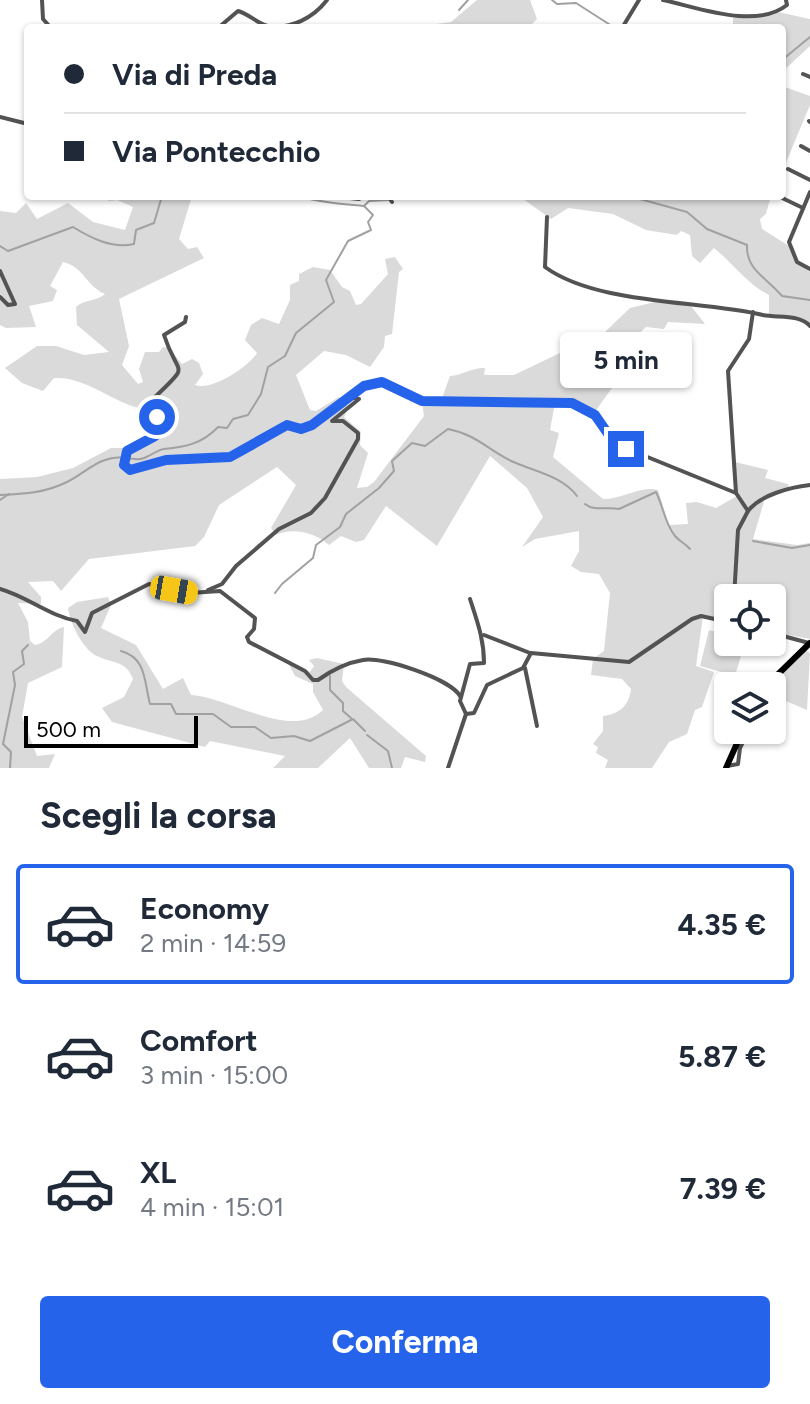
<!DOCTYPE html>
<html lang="it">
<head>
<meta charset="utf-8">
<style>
  body { margin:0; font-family:Figtree,sans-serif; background:#f6f6f7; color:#1f2937; height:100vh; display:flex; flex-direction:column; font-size:30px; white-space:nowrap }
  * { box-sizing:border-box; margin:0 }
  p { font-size:26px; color:#747a83 }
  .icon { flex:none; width:44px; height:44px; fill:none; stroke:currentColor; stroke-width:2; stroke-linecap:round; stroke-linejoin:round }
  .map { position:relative; height:768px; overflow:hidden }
  .side { display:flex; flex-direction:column; background:#fff; flex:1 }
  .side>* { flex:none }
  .top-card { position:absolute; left:24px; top:24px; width:762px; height:176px; border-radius:8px; box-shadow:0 2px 6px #0004; display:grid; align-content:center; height:176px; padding:0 40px; background:#fff }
  .tools { position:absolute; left:714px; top:584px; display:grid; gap:16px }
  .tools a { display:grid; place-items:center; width:72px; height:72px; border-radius:8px; background:#fff; box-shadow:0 2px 6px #0004; font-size:40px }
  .scale { position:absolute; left:24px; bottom:20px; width:174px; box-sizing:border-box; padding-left:8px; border:4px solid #000; border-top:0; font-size:22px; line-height:28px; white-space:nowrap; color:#000; -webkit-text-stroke:6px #fff; paint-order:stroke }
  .end { position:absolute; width:36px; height:36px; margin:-18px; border:10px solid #2563eb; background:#fff; box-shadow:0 0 0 4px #fff }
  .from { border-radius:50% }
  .bubble { position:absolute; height:56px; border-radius:8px; background:#fff; box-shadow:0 2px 6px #0004; font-size:26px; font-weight:700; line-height:56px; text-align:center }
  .car { position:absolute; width:24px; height:48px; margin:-24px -12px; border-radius:10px; box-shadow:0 0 6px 2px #0007; background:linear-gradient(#f5c518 24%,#345 0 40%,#f5c518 0 76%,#345 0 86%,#f5c518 0) }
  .top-card b { display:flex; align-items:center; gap:28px; height:76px; font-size:30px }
  .top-card b+b { border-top:2px solid #e0e1e3 }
  .top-card i { width:20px; height:20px; background:#1f2937 }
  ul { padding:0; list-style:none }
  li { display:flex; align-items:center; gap:24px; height:120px; margin:0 16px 12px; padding:0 24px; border:4px solid transparent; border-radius:8px }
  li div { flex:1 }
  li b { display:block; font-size:30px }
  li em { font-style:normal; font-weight:700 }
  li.active { border-color:#2563eb }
  li>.icon { width:72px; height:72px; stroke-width:1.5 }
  h2 { padding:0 40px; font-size:36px; line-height:96px }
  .cta { display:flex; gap:16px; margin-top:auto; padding:16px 40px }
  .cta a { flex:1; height:92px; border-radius:8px; background:#2563eb; color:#fff; font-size:32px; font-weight:700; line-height:92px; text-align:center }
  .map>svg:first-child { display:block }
  .green { fill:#dadada }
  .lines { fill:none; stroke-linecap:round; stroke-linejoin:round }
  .stream { stroke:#a1a1a1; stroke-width:2 }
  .minor { stroke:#535353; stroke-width:4 }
  .major { stroke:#000; stroke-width:6 }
  .route { stroke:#2563eb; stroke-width:10 }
</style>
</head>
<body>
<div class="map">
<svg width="810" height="768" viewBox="0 0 810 768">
  <rect width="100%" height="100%" fill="#fff"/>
  <g class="green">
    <polygon points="477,0 530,0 537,19 528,28 442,28 436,24 451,22"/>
    <polygon points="778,12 810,19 810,46 782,72 782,28 741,28 733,24 733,18"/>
    <polygon points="782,86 810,96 810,105 782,172"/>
    <path d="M104,196H192L179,239L188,249L197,247L204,258L119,299L129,346L122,365L138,384L143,382L139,369L145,352H159L163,347L169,348L182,364L192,359L199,363L203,374L195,385C212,391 248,367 257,353L245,340L251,325L262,318L279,324L290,300V285L299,281V274L313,267L330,270L342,287L350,291L356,305L361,304L388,274L385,259L395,257L403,269L399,272L392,334L385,336L384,347L370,367L346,355L324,351L296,375L310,410L316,411L339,397L349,407L344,417L361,432L360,445L368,453L357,488L367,487L374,482L424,416L422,402L441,401L450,376C463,375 473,367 485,368L484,375H514L585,341L586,355L618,350L617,381L594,413L576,404L555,403L550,430L559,433L553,457L603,499C622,499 642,485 658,490L669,525L688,524L686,503L697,502L716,508L737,496L735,462L768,470L765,478L788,484L790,489L765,498L753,539L797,545L810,543V639L772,632V598H728V621L703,616L696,666L714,672L702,707L695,710L687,734L669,742L652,768H605L608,760L596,753L598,747L593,744L603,731V716C619,714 629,706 631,689L622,679L591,675L593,659L604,651L610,593L599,574L581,572L571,566L579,551V531L535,539L522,547L543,517L527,488L490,456L437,546L386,506L364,540L356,542L341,536L329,545C316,533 293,527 276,535L271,528L296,485L277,467L219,505L204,537L195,546L89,559L61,591L53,581L28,582L41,597V604L18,603L28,622L30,641L35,645C48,643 52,629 64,627L62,667L28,683L22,717L37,756L55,754L49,768H0V479L37,477L73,468L111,448H130L155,433L153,410C118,409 90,376 54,378L43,391L22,383L5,368L37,346H56L84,355L109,352L77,325L76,307C84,299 96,302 105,294C86,286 84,267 63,262L50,286L57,290L53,301L29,306L36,327L6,328L0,325V211L16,213L26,203L37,219L68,203L93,222L125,230L133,207L117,200L109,201Z"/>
    <path d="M519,196H771L766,214L760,219L762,229L789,246L797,262L810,272V326L803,320L769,315V295C748,285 733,263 714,248L700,263L692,256L690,235L681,231L677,235L646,230L613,214L568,208L551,219Z"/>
    <polygon points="659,301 691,306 705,324 668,322 664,329 646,327 634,338 620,332 605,332 630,308"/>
    <path d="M108,597L111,605L101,628L136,645L163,689L183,678L191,695C229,697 291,741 323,710L313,692V684L295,676L289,665L291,662L310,672L314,666L309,660L317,658L344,664L342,681L346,687L426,756L425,762L405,757L401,768H369L350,738L318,768H273L285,756L210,741L205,747L112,722L102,708L124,697L133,679C126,660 113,664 97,656C83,650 70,623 68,608L77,602Z"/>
    <polygon points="709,630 728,635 728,642 745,642 735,676 700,666"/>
    <polygon points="806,650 810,653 807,710 772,695 770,686"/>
  </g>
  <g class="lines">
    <g class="stream">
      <polyline points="552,0 557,4 576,3 615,28"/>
      <polyline points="459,10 468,0"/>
      <polyline points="782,60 810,37"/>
      <path d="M629,196L687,212L707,229L747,245C746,270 765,276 782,296L810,300"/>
      <path d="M303,197C322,203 343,204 364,206L369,201L388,200"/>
      <path d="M0,246L8,251L73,227C91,238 112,249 134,244L136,230L154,223L162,196"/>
      <path d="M0,495C24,494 45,493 67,482C80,476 92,464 105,460C117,456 124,458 135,459C146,461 155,450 164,449C185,447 202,444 218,427L227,428L233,419L248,415L261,394L268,367L285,356L296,333L334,302L326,280L348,241L371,230L368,222L373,215L364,206"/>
      <polyline points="0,500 9,494"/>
      <path d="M585,504C595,512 607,506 619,509L656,492C663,506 665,524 675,536C679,541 685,543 690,549"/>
      <polyline points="753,541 792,548 810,545"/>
      <path d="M275,593L282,584L313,558L316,545L340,527L346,514L379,488L394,471L392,461L412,443L425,446L448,429C479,435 489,452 516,463C537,472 563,477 577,496"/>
      <path d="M121,651C147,658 144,682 150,704H171L176,714H213L231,727H255L271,738L294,736L310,741L353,719L365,731"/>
      <polyline points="330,676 330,690 343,703 343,711 351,718"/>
      <polyline points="367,735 388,751 392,768"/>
      <polyline points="10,768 11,752 3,744 15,685 13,672 24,664 22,651 28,645"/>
    </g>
    <g class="minor">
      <polyline points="42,0 43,19 51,28"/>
      <path d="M663,0C697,7 755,30 787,5L786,0"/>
      <path d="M218,28L238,11C249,14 258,24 268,26C291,30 314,17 327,0"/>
      <polyline points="622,28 639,0"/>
      <polyline points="803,74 810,77"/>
      <polyline points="0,117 28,124"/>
      <polyline points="809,121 810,122"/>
      <polyline points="801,146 810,151"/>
      <polyline points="788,169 810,180"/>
      <polyline points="810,192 789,242 797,262 810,269"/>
      <polyline points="312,196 324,196"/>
      <polyline points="332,196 359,199 366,196"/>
      <polyline points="778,196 803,208"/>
      <polyline points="300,197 300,196"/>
      <polyline points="390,199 392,202"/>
      <path d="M547,217L545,267C597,305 700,300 763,315C778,318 800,314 810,326"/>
      <polyline points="0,271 15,304 8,305 0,297"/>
      <path d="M186,317L185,322L164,335C178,379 192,361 154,398L158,432L127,451L124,465L130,470L166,460L230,457L287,425L301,429L312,425L370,383L382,382L422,401L578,405L595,415L618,445L736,493L748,511C760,495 791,487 810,485"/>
      <polyline points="736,493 728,371 749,339 753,312"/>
      <path d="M0,589C28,597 49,616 77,621L85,632L92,613L149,584L190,593L220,591L255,618L254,629L247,637L249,642L305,671L313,680H318C332,670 345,663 363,660C382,656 451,679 460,696"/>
      <polyline points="208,590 222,584 236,566 279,529 311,513 325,498 358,439 358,433 343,421 332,421 359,399 353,398"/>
      <polyline points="734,598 738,530 748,511"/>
      <path d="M470,599C477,621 484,639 484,663L470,664L460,701L466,714L474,713L487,685L523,668L531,653L629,662L692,619L701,616L728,622"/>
      <polyline points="772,633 809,643"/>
      <polyline points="484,635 530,653"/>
      <polyline points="525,668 537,726"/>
      <polyline points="727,766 738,764 740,748 748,732"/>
      <polyline points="448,768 466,714"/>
    </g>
    <g class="major">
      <polyline points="766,686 810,643"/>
      <polyline points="726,768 743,730"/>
    </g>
  </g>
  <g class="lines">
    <polyline class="route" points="157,417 155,436 127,451 124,465 130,470 166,460 230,457 287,425 301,429 312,425 364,386 382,382 422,401 572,403 595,415 611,438 626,449"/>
  </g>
</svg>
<div class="tools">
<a><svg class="icon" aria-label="locate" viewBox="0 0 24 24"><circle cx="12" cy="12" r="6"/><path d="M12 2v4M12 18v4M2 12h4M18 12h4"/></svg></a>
<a><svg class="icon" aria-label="layers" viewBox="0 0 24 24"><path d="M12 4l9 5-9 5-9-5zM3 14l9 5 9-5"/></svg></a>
</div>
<div class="scale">500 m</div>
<i class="end from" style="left:157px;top:417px"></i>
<i class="end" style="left:626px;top:449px"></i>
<div class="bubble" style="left:560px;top:332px;width:132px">5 min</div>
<i class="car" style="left:174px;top:590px;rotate:100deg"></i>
<div class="top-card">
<b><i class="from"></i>Via di Preda</b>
<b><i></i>Via Pontecchio</b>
</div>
</div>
<section class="side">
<h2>Scegli la corsa</h2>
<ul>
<li class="active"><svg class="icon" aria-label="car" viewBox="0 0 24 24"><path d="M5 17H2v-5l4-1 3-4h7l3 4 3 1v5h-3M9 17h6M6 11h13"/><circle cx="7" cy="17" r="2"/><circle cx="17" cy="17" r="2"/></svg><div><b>Economy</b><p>2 min · 14:59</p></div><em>4.35 €</em></li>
<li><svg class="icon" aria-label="car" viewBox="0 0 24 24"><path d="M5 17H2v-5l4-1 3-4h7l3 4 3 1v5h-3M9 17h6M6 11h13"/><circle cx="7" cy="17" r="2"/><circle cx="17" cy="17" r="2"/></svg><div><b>Comfort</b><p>3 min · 15:00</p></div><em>5.87 €</em></li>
<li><svg class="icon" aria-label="car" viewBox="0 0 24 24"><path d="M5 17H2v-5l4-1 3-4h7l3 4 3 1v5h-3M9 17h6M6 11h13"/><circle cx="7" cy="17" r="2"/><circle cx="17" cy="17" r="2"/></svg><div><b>XL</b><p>4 min · 15:01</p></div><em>7.39 €</em></li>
</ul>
<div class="cta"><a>Conferma</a></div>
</section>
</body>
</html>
